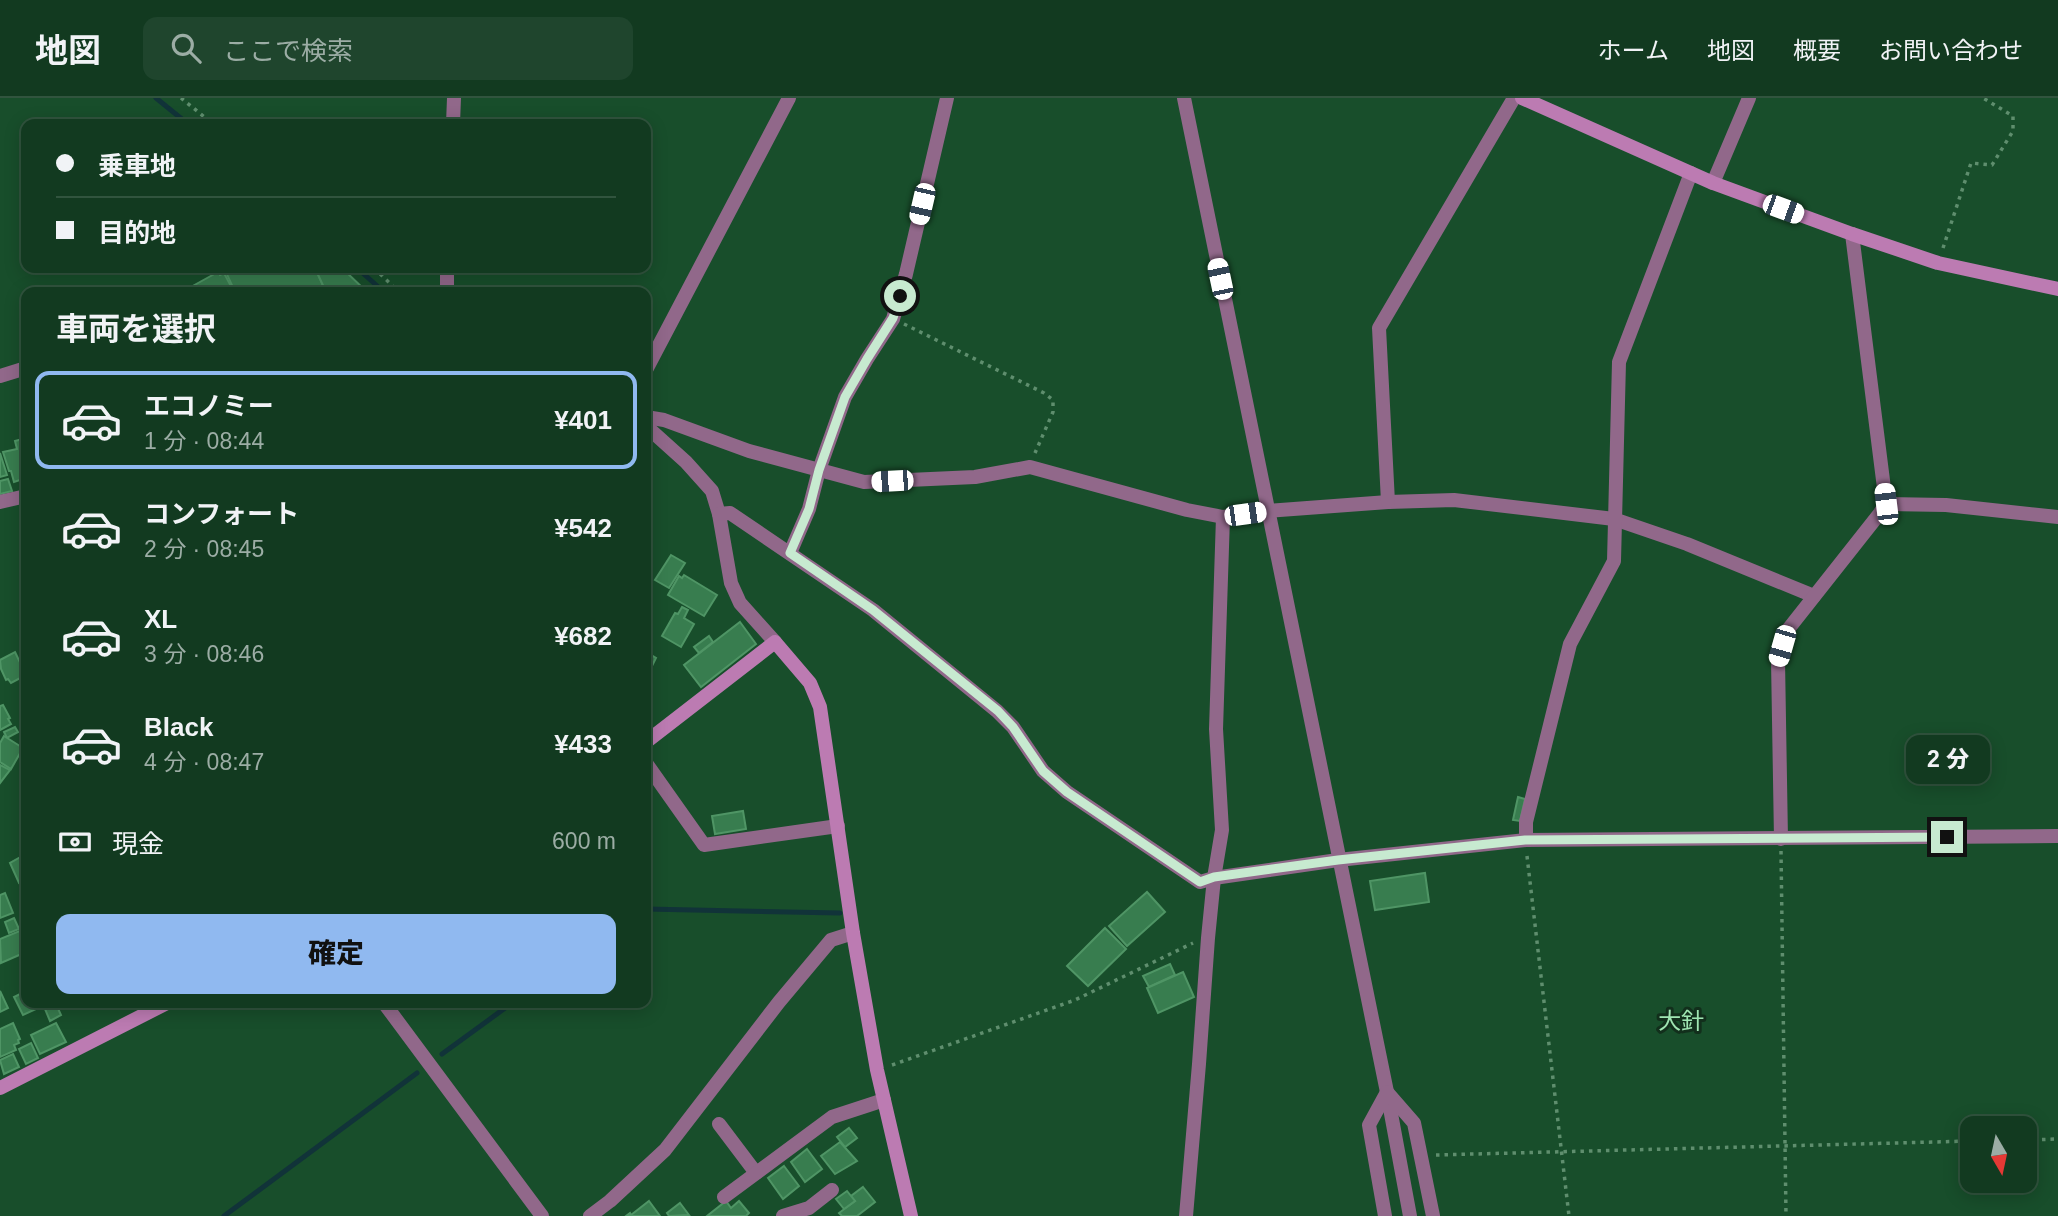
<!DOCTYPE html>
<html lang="ja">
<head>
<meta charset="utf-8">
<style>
  body { margin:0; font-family:Arial,"Noto Sans JP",sans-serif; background:#1f452d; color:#f1f3f6; height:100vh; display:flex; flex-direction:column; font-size:26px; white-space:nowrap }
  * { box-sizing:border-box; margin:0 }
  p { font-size:23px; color:#9cada5 }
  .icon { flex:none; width:38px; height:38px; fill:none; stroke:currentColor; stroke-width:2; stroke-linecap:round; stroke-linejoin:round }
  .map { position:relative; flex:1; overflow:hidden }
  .drawer { position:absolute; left:21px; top:189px; width:630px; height:721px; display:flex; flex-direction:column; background:#123a20; border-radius:14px; box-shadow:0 4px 18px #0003,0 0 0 2px #31543e }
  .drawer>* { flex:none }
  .banner { position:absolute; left:21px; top:21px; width:630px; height:154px; border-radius:14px; box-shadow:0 4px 18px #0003,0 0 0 2px #31543e; display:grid; align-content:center; height:154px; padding:0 35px; background:#123a20 }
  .needle { width:46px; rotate:171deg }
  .tools { position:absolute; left:1960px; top:1018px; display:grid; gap:14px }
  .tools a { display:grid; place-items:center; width:77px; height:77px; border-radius:14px; background:#123a20; box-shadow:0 4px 18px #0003,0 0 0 2px #31543e; font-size:35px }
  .end { position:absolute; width:32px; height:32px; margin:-16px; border:9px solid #c7ead0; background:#111; box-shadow:0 0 0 4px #111 }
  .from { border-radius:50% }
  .bubble { position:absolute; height:49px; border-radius:14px; background:#123a20; box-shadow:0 4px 18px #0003,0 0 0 2px #31543e; font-size:23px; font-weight:800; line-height:49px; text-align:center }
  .car { position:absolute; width:21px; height:42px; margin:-21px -10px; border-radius:9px; box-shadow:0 0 5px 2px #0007; background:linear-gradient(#fff 24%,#345 0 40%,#fff 0 76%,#345 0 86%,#fff 0) }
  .banner b { display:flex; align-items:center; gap:24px; height:66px; font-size:26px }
  .banner b+b { border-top:2px solid #31543e }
  .banner i { width:18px; height:18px; background:#f1f3f6 }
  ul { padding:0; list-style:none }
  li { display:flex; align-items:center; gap:21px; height:98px; margin:0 14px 10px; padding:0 21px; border:4px solid transparent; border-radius:14px }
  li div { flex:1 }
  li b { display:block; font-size:26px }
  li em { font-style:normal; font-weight:800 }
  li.active { border-color:#90b9f0 }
  li>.icon { width:63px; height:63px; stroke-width:1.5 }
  h2 { padding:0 35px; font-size:32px; line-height:84px }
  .pay { display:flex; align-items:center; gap:18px; height:77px; padding:0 35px; font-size:26px }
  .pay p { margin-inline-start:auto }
  .button { display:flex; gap:14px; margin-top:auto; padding:14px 35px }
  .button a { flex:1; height:80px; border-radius:14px; background:#90b9f0; color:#111; font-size:28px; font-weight:800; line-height:80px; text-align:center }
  header { display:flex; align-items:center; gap:42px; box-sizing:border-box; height:98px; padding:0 35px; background:#123a20; border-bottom:2px solid #31543e }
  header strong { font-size:33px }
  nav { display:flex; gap:38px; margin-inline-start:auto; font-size:24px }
  .search { width:490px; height:63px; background:#1f452d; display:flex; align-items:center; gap:18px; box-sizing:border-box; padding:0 24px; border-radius:14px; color:#9cada5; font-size:26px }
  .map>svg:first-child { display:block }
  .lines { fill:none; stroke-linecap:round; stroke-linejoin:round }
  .stream { stroke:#113339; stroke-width:5 }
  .building { fill:#387d4f; stroke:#4f9565; stroke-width:2 }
  .path { stroke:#5f8e6e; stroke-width:3.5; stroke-dasharray:3.5 5; stroke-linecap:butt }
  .street { stroke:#91688a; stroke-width:14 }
  .secondary { stroke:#bc7bb2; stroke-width:14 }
  .route { stroke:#c7ead0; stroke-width:9 }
  .labels { text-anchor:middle; stroke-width:6; stroke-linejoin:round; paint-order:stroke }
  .quarter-label { font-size:23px; fill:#9fe6b2; stroke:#122f1c }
</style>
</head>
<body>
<header>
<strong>地図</strong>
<div class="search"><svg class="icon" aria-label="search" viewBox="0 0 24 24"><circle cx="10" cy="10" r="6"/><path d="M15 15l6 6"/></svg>ここで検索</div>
<nav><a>ホーム</a><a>地図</a><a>概要</a><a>お問い合わせ</a></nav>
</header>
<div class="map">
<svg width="2058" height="1118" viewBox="0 0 2058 1118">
  <rect width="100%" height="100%" fill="#184e2b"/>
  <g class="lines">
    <g class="stream">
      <polyline points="156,0 188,26"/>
      <polyline points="357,170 384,194"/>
      <polyline points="646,811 840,815"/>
      <polyline points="442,956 512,905"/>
      <polyline points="224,1118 417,975"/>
    </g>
  </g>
  <g class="building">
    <polygon points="224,170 315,170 326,194 235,194"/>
    <polygon points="315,170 342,170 367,194 326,194"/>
    <polygon points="218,174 220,177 224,175 234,194 182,194"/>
    <polygon points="26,340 26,380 14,384 11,373 9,373 3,354 17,351 15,343"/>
    <polygon points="0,355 7,377 0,379"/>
    <polygon points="8,381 12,393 0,396 0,383"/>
    <polygon points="671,457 685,465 669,490 655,482"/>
    <polygon points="684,477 717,497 704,518 668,497 679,478 682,480"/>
    <polygon points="682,509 688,512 684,520 694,526 681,549 662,538 675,515 678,516"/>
    <polygon points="740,524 756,546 701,589 684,567"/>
    <polygon points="709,538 713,544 699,555 694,549"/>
    <polygon points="15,554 26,577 11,585 8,581 6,582 1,571 0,562"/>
    <polygon points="646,554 656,560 646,580"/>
    <polygon points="3,607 10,620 8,621 11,626 0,632 0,608"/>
    <polygon points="15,629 18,634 7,640 4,634"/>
    <polygon points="4,638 23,650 11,671 0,664 0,645"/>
    <polygon points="0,667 10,672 0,685"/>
    <polygon points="1518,699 1525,701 1520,723 1513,722"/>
    <polygon points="743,713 746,731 715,736 712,718"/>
    <polygon points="26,756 26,782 19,785 10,765"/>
    <polygon points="1425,775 1429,804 1375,812 1370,783"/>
    <polygon points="1147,794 1165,814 1127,848 1109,828"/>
    <polygon points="5,795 13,815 0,820 0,797"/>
    <polygon points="14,820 19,831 9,835 5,824"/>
    <polygon points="1105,830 1126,851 1088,888 1067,868"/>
    <polygon points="22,832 26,841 26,854 1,865 0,841"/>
    <polygon points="1170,866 1175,877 1149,889 1143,878"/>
    <polygon points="1183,874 1194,899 1158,915 1147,890"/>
    <polygon points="0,893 8,910 0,914"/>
    <polygon points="26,893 26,905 49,905 23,917 14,899"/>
    <polygon points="56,906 61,917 50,923 45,911"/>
    <polygon points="13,925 20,941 18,942 19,945 14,947 16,952 0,959 0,931"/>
    <polygon points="56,925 66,944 40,956 31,937"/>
    <polygon points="31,945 38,960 26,966 19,951"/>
    <polygon points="13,956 19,969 4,976 0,962"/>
    <polygon points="849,1030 857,1040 845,1049 837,1039"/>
    <polygon points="840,1044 857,1063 835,1076 821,1058"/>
    <polygon points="807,1051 822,1071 805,1084 791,1064"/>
    <polygon points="784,1068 799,1088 783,1101 768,1080"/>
    <polygon points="863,1089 875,1104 857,1118 842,1118 839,1115 855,1103 851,1098"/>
    <polygon points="847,1093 855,1103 844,1111 836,1101"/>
    <polygon points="649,1103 660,1118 626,1118 630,1115 631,1117"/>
    <polygon points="726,1103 731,1110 739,1103 749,1115 746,1118 707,1118"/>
    <polygon points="680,1105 689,1117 669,1118 667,1115"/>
  </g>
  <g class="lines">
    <g class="path">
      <polyline points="181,0 213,26"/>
      <polyline points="1943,150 1971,65 1992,67 2013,33 2013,18 1983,0"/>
      <polyline points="374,170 399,194"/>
      <polyline points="904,226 1044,295 1053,302 1053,314 1035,355"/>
      <polyline points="1781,753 1786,1118"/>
      <polyline points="1527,758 1569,1118"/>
      <polyline points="892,967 1075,902 1193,845"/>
      <polyline points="2025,1042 2058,1041"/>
      <polyline points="1436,1057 1972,1043"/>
    </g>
    <g class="street">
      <polyline points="1184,0 1387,994 1410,1118"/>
      <polyline points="453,26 454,0"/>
      <polyline points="1713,85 1749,0"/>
      <polyline points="447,194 447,170"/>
      <polyline points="646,272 789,0"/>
      <polyline points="0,278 26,270"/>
      <polyline points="646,322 652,320 664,322 749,353 864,384 975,379 1030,369 1187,412 1223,419 1268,413 1388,404 1454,402 1614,421 1687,446 1814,498"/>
      <polyline points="646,328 686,364 712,393 719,416 731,485 740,505 775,544"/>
      <polyline points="0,404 26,398"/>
      <polyline points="1388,404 1379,230 1514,0"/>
      <polyline points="1886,406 1946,407 2058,419"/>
      <polyline points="719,416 730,415 873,512 997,613 1013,629 1043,673 1067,694 1200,784 1214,780 1338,762 1526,742 2058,738"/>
      <polyline points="790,455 809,411 819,372 845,299 867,261 893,221 906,176 947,0"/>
      <polyline points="646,665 704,747 838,728"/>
      <polyline points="1781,741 1778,562 1786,534 1880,415 1886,406 1852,136"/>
      <polyline points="1526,742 1526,724 1570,546 1614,463 1619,264 1691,75"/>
      <polyline points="384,905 542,1118"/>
      <polyline points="719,1026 756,1075"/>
      <polyline points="724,1099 832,1019 884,1002"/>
      <polyline points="590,1118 610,1103 665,1052 779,904 831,842 853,835"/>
      <polyline points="783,1118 809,1110 832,1092"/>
      <polyline points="1186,1118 1199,966 1208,840 1214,780 1222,732 1216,631 1223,419"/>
      <polyline points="1385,1118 1369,1027 1387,994 1414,1025 1433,1118"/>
    </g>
    <g class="secondary">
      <polyline points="1522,0 1713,85 1852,136 1938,165 2058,191"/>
      <polyline points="646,644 775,544 810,585 820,609 853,835 877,972 911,1118"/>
      <polyline points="0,990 167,905"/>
    </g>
  </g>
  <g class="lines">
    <polyline class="route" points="900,198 893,220 867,261 845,299 819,372 809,411 790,455 873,512 998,613 1013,629 1043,673 1067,694 1200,784 1214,779 1338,762 1525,742 1947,739"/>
  </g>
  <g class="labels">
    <g class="quarter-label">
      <text x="1681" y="931">大針</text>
    </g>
  </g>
</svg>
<div class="tools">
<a><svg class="needle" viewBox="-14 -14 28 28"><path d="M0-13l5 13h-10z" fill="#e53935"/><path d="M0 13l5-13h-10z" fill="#9cada5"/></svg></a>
</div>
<i class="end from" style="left:900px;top:198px"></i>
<i class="end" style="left:1947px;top:739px"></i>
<div class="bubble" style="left:1906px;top:637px;width:84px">2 分</div>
<i class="car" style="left:922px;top:106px;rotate:193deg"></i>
<i class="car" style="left:1783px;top:111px;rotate:110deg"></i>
<i class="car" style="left:1220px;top:181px;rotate:348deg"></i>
<i class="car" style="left:892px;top:383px;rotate:267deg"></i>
<i class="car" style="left:1886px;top:406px;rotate:353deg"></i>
<i class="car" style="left:1245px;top:416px;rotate:82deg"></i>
<i class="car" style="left:1782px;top:548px;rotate:196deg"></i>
<div class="banner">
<b><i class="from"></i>乗車地</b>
<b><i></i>目的地</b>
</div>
<section class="drawer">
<h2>車両を選択</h2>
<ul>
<li class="active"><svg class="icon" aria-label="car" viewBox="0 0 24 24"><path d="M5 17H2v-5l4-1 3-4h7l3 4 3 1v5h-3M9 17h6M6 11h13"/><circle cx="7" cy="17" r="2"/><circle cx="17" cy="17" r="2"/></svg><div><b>エコノミー</b><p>1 分 · 08:44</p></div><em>¥401</em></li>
<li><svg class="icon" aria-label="car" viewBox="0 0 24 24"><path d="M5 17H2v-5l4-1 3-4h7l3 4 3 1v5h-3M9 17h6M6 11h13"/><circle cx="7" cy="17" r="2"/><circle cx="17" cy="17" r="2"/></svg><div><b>コンフォート</b><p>2 分 · 08:45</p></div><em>¥542</em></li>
<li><svg class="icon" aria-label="car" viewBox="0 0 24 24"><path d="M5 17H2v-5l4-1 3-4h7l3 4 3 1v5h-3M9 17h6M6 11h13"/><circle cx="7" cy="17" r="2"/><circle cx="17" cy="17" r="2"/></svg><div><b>XL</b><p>3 分 · 08:46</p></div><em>¥682</em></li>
<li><svg class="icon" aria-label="car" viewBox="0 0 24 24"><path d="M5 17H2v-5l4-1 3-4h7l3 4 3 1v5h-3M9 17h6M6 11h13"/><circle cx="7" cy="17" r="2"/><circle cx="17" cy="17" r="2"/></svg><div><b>Black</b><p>4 分 · 08:47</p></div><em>¥433</em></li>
</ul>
<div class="pay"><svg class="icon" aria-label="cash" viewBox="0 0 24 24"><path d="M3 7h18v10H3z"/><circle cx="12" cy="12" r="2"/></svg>現金<p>600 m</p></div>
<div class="button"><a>確定</a></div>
</section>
</div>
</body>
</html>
